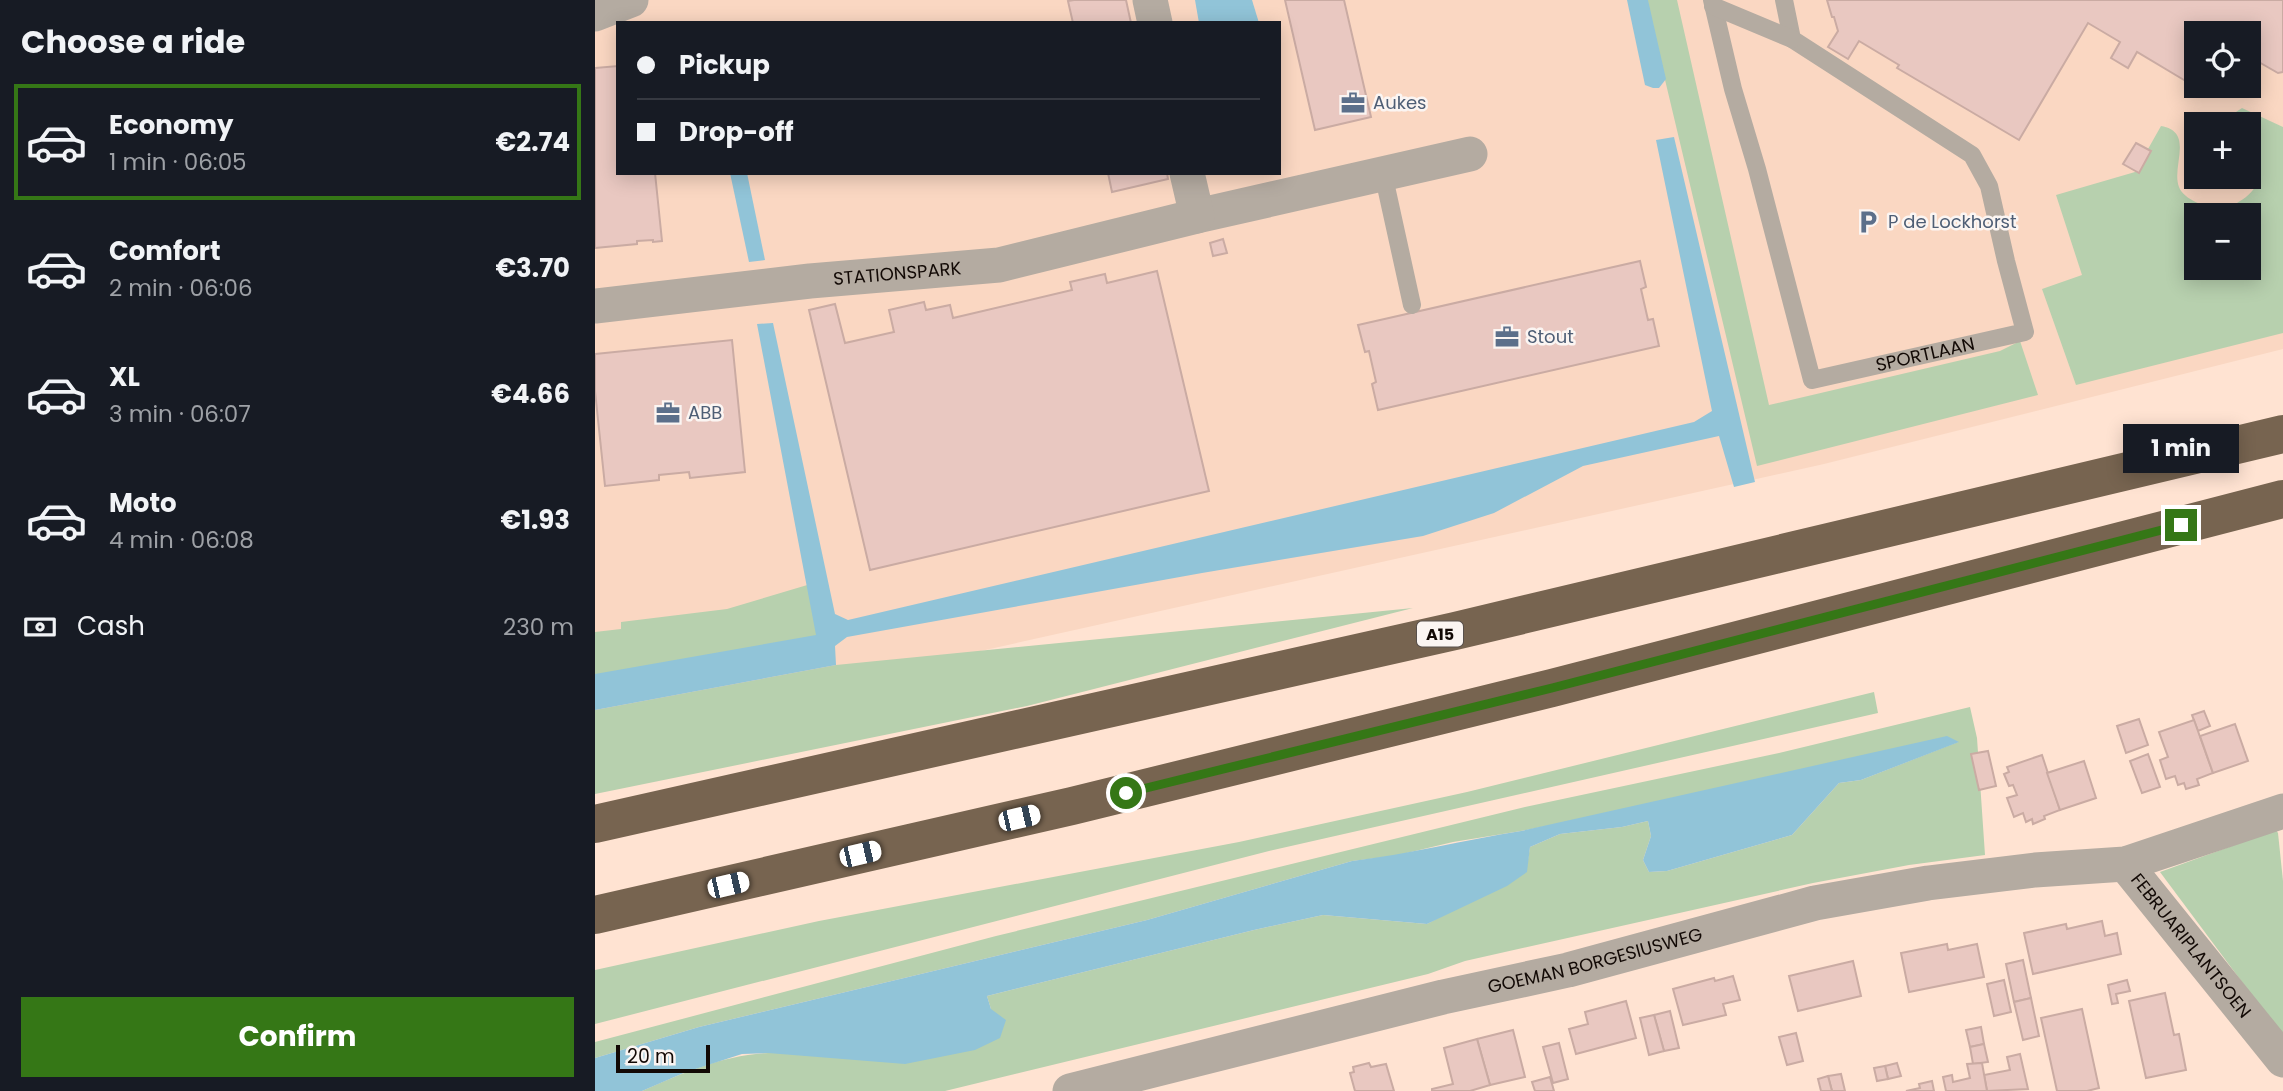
<!DOCTYPE html>
<html lang="en">
<head>
<meta charset="utf-8">
<style>
  body { margin:0; font-family:Poppins,sans-serif; background:#242831; color:#f1f3f6; height:100vh; display:flex; flex-direction:column; font-size:26px; white-space:nowrap }
  * { box-sizing:border-box; margin:0 }
  p { font-size:23px; color:#9ea1a6 }
  .icon { flex:none; width:38px; height:38px; fill:none; stroke:currentColor; stroke-width:2; stroke-linecap:round; stroke-linejoin:round }
  .map { position:relative; flex:1; overflow:hidden }
  .details { display:flex; flex-direction:column; background:#171b24; width:595px }
  .details>* { flex:none }
  .banner { position:absolute; left:21px; top:21px; width:665px; height:154px; border-radius:0px; box-shadow:0 4px 18px #0003; display:grid; align-content:center; height:154px; padding:0 21px; background:#171b24 }
  .buttons { position:absolute; left:1589px; top:21px; display:grid; gap:14px }
  .buttons a { display:grid; place-items:center; width:77px; height:77px; border-radius:0px; background:#171b24; box-shadow:0 4px 18px #0003; font-size:35px }
  .scale { position:absolute; left:21px; bottom:18px; width:94px; box-sizing:border-box; padding-left:7px; border:4px solid #120905; border-top:0; font-size:19px; line-height:24px; white-space:nowrap; color:#120905; -webkit-text-stroke:5px #fbf5f2; paint-order:stroke }
  .end { position:absolute; width:32px; height:32px; margin:-16px; border:9px solid #357716; background:#fff; box-shadow:0 0 0 4px #fff }
  .from { border-radius:50% }
  .bubble { position:absolute; height:49px; border-radius:0px; background:#171b24; box-shadow:0 4px 18px #0003; font-size:23px; font-weight:700; line-height:49px; text-align:center }
  .car { position:absolute; width:21px; height:42px; margin:-21px -10px; border-radius:9px; box-shadow:0 0 5px 2px #0007; background:linear-gradient(#fff 24%,#345 0 40%,#fff 0 76%,#345 0 86%,#fff 0) }
  .banner b { display:flex; align-items:center; gap:24px; height:66px; font-size:26px }
  .banner b+b { border-top:2px solid #363941 }
  .banner i { width:18px; height:18px; background:#f1f3f6 }
  ul { padding:0; list-style:none }
  li { display:flex; align-items:center; gap:21px; height:116px; margin:0 14px 10px; padding:0 7px; border:4px solid transparent; border-radius:0px }
  li div { flex:1 }
  li b { display:block; font-size:26px }
  li em { font-style:normal; font-weight:700 }
  li.selected { border-color:#357716 }
  li>.icon { width:63px; height:63px; stroke-width:1.5 }
  h2 { padding:0 21px; font-size:32px; line-height:84px }
  .pay { display:flex; align-items:center; gap:18px; height:77px; padding:0 21px; font-size:26px }
  .pay p { margin-inline-start:auto }
  .cta { display:flex; gap:14px; margin-top:auto; padding:14px 21px }
  .cta a { flex:1; height:80px; border-radius:0px; background:#357716; color:#fff; font-size:28px; font-weight:700; line-height:80px; text-align:center }
  main { display:flex; flex:1; min-height:0 }
  .map>svg:first-child { display:block }
  .built { fill:#fad7c2; fill-rule:evenodd }
  .green { fill:#b7d0ae; fill-rule:evenodd }
  .water { fill:#91c4d8 }
  .building { fill:#e9c8c1; stroke:#caaba3; stroke-width:2 }
  .lines { fill:none; stroke-linecap:round; stroke-linejoin:round }
  .service { stroke:#b4aba1; stroke-width:18 }
  .minor { stroke:#b4aba1; stroke-width:35 }
  .motorway { stroke:#776450; stroke-width:38 }
  .route { stroke:#357716; stroke-width:9 }
  .labels { text-anchor:middle; stroke-width:5; stroke-linejoin:round; paint-order:stroke }
  .shield { fill:#fbf5f2; stroke:#58504c; stroke-width:2 }
  .shield-label { font-size:16px; font-weight:bold; fill:#120905 }
  .service-label { font-size:18px; fill:#4e5e75; stroke:#fbf5f2; text-anchor:start }
  .street-label { font-size:18px; fill:#120905; stroke:#fbf5f2 }
</style>
</head>
<body>
<main>
<section class="details">
<h2>Choose a ride</h2>
<ul>
<li class="selected"><svg class="icon" aria-label="car" viewBox="0 0 24 24"><path d="M5 17H2v-5l4-1 3-4h7l3 4 3 1v5h-3M9 17h6M6 11h13"/><circle cx="7" cy="17" r="2"/><circle cx="17" cy="17" r="2"/></svg><div><b>Economy</b><p>1 min · 06:05</p></div><em>€2.74</em></li>
<li><svg class="icon" aria-label="car" viewBox="0 0 24 24"><path d="M5 17H2v-5l4-1 3-4h7l3 4 3 1v5h-3M9 17h6M6 11h13"/><circle cx="7" cy="17" r="2"/><circle cx="17" cy="17" r="2"/></svg><div><b>Comfort</b><p>2 min · 06:06</p></div><em>€3.70</em></li>
<li><svg class="icon" aria-label="car" viewBox="0 0 24 24"><path d="M5 17H2v-5l4-1 3-4h7l3 4 3 1v5h-3M9 17h6M6 11h13"/><circle cx="7" cy="17" r="2"/><circle cx="17" cy="17" r="2"/></svg><div><b>XL</b><p>3 min · 06:07</p></div><em>€4.66</em></li>
<li><svg class="icon" aria-label="car" viewBox="0 0 24 24"><path d="M5 17H2v-5l4-1 3-4h7l3 4 3 1v5h-3M9 17h6M6 11h13"/><circle cx="7" cy="17" r="2"/><circle cx="17" cy="17" r="2"/></svg><div><b>Moto</b><p>4 min · 06:08</p></div><em>€1.93</em></li>
</ul>
<div class="pay"><svg class="icon" aria-label="cash" viewBox="0 0 24 24"><path d="M3 7h18v10H3z"/><circle cx="12" cy="12" r="2"/></svg>Cash<p>230 m</p></div>
<div class="cta"><a>Confirm</a></div>
</section>
<div class="map">
<svg width="1688" height="1091" viewBox="0 0 1688 1091">
  <rect width="100%" height="100%" fill="#ffe3d2"/>
  <path class="built" d="M0,0H1688V349L1229,464L241,683L0,727ZM23,23H684V173H23ZM1601,33H1654V86H1601ZM1601,124H1654V177H1601ZM1601,215H1654V268H1601Z"/>
  <g class="green">
    <polygon points="1051,0 1082,0 1174,405 1405,351 1425,341 1443,395 1162,466"/>
    <path d="M1647,108L1688,127V333L1481,385L1447,289L1487,275L1461,195L1540,172L1566,126C1600,132 1576,166 1584,187C1589,200 1612,208 1626,208C1635,208 1644,202 1651,197C1659,190 1663,185 1664,174L1654,150V124H1642L1639,118L1641,112ZM1601,215H1654V268H1601Z"/>
    <polygon points="219,583 231,645 0,692 0,632 26,629 26,622 132,609"/>
    <polygon points="818,608 432,706 0,794 0,710 241,665"/>
    <polygon points="1279,692 1283,713 674,851 0,1024 0,970 224,921 644,842 872,792"/>
    <path d="M1375,707L1382,738L1390,855L1314,865L1218,883L870,961L833,974L350,1091H47C88,1073 128,1055 173,1053L396,1009L392,996L659,930L728,915L832,924L931,872L935,847L965,834L1027,827L1053,821L1056,836L1048,860L1054,872L1072,871L1197,835L1244,783L1266,780L1363,742L926,831L858,842L799,856L757,861L552,920L104,1027L0,1058V1042L401,936L930,807L1184,753Z"/>
    <polygon points="1681,830 1683,833 1688,881 1688,1037 1565,872"/>
  </g>
  <g class="water">
    <polygon points="600,0 657,0 664,23 604,23"/>
    <polygon points="1032,0 1053,0 1071,79 1064,88 1058,88 1050,85"/>
    <polygon points="1079,137 1160,482 1139,487 1124,436 988,466 899,513 828,536 607,573 252,637 240,646 241,665 0,710 0,674 221,635 162,324 178,323 240,614 253,620 1099,422 1117,411 1061,140"/>
    <polygon points="135,173 152,173 170,260 154,262"/>
    <path d="M1352,736L1364,742L1266,780L1244,783L1197,835L1072,871L1054,872L1048,860L1056,836L1053,821L1027,827L965,834L935,847L932,872L912,886L832,924L728,915L659,930L392,996L396,1009L411,1020L405,1038L380,1050L310,1064L173,1053L147,1054L91,1072L47,1091H0V1058L104,1027L552,920L757,861C814,854 870,840 926,831Z"/>
  </g>
  <g class="building">
    <polygon points="479,0 531,0 536,23 478,23 473,1"/>
    <polygon points="690,0 749,0 776,117 720,130"/>
    <polygon points="1232,0 1688,0 1688,72 1683,73 1662,61 1654,63 1654,33 1601,33 1601,76 1589,80 1542,52 1533,68 1516,58 1525,42 1493,23 1424,140 1302,68 1304,65 1264,41 1253,59 1233,47 1243,31 1239,17 1237,17"/>
    <polygon points="23,66 23,173 60,173 67,241 58,242 58,240 42,241 42,244 0,248 0,68"/>
    <polygon points="1541,143 1556,151 1544,173 1528,164"/>
    <polygon points="513,173 572,173 573,179 517,192"/>
    <polygon points="628,239 632,253 618,256 615,243"/>
    <polygon points="1045,261 1051,287 1046,289 1053,320 1058,319 1064,346 783,410 777,384 781,382 774,351 770,352 763,325"/>
    <polygon points="562,271 614,491 275,570 214,310 240,304 250,343 299,332 294,310 329,302 331,310 355,305 358,318 477,290 475,282 510,274 512,283"/>
    <polygon points="137,340 150,472 95,478 94,472 64,475 64,480 10,486 0,391 0,354"/>
    <polygon points="1609,711 1615,726 1603,731 1597,715"/>
    <polygon points="1544,719 1553,745 1531,753 1522,726"/>
    <polygon points="1599,720 1618,773 1602,779 1604,785 1591,789 1589,783 1583,785 1580,776 1571,779 1565,760 1573,757 1564,732"/>
    <polygon points="1640,724 1653,761 1618,773 1605,736"/>
    <polygon points="1393,751 1401,786 1384,790 1376,754"/>
    <polygon points="1553,754 1565,787 1547,793 1535,761"/>
    <polygon points="1447,755 1465,810 1449,816 1450,819 1438,824 1437,819 1431,822 1428,813 1419,817 1412,798 1422,795 1418,785 1414,786 1409,774 1414,772 1412,767"/>
    <polygon points="1489,761 1501,798 1465,810 1452,773"/>
    <polygon points="1507,921 1510,936 1522,933 1526,954 1438,974 1429,933 1471,924 1472,929"/>
    <polygon points="1352,944 1353,950 1382,944 1389,977 1314,992 1306,953"/>
    <polygon points="1428,960 1436,998 1419,1002 1411,964"/>
    <polygon points="1258,961 1266,996 1203,1011 1194,976"/>
    <polygon points="1138,976 1145,1000 1128,1004 1131,1015 1088,1025 1078,989 1119,978 1120,981"/>
    <polygon points="1409,980 1416,1012 1399,1016 1392,984"/>
    <polygon points="1532,980 1535,991 1521,994 1523,1003 1517,1004 1513,985"/>
    <polygon points="1570,993 1579,1035 1584,1034 1591,1070 1551,1078 1534,1001"/>
    <polygon points="1436,998 1444,1036 1428,1040 1419,1002"/>
    <polygon points="1031,1001 1041,1038 981,1054 974,1029 993,1024 990,1012"/>
    <polygon points="1487,1009 1504,1088 1492,1091 1462,1091 1446,1018"/>
    <polygon points="1075,1011 1084,1048 1069,1051 1059,1015"/>
    <polygon points="1059,1015 1069,1051 1054,1055 1045,1018"/>
    <polygon points="1386,1027 1389,1044 1375,1047 1371,1030"/>
    <polygon points="918,1030 930,1077 895,1085 882,1039"/>
    <polygon points="1201,1033 1208,1061 1192,1065 1184,1037"/>
    <polygon points="882,1039 895,1085 875,1091 837,1091 837,1089 858,1084 849,1048"/>
    <polygon points="964,1043 973,1079 958,1083 948,1047"/>
    <polygon points="1389,1044 1393,1062 1378,1064 1375,1047"/>
    <polygon points="1425,1054 1433,1089 1392,1091 1389,1075 1415,1070 1412,1057"/>
    <polygon points="774,1063 776,1067 791,1064 799,1091 760,1091 755,1073 759,1072 758,1067"/>
    <polygon points="1302,1063 1306,1076 1293,1079 1290,1066"/>
    <polygon points="1387,1063 1392,1091 1351,1091 1348,1077 1357,1075 1358,1082 1375,1078 1372,1064"/>
    <polygon points="1290,1066 1293,1079 1282,1081 1279,1068"/>
    <polygon points="1246,1074 1250,1091 1237,1091 1233,1076"/>
    <polygon points="1233,1076 1237,1091 1226,1091 1223,1079"/>
    <polygon points="955,1077 959,1091 940,1091 937,1082"/>
    <polygon points="1337,1081 1339,1091 1311,1091 1325,1088 1324,1084"/>
  </g>
  <g class="lines">
    <g class="service">
      <path id="s1" d="M1117,0L1138,89L1162,169L1217,380L1430,332L1411,261L1394,186L1377,155L1197,39L1189,0"/>
      <polyline points="1118,6 1197,39"/>
      <polyline points="788,173 817,305"/>
    </g>
    <g class="minor">
      <polyline points="555,0 560,23"/>
      <polyline points="0,14 36,0"/>
      <polyline points="602,216 875,154"/>
      <path id="s2" d="M0,306L215,281L404,265L602,216L592,173"/>
      <path id="s3" d="M1530,864L1688,1060"/>
      <path id="s4" d="M475,1091L848,997L973,970L1220,903L1333,883L1440,870L1530,864L1688,811"/>
    </g>
    <g class="motorway">
      <polyline points="0,824 860,631 1688,434"/>
      <polyline points="0,915 477,806 957,688 1688,499"/>
    </g>
  </g>
  <g class="lines">
    <polyline class="route" points="531,793 957,688 1586,525"/>
  </g>
  <defs>
    <g id="office-bare" transform="scale(1.89)"><path d="M-6-3h4V-5.5h4V-3h4V5H-6ZM-1-4.5V-3h2v-1.5ZM-6 0V1H6V0Z" fill="#5c6f8a" stroke="#fbf5f2" stroke-width="2.5" paint-order="stroke"/></g>
    <g id="parking-bare" transform="scale(1.89)"><path d="M-3.5-5.5H1a3.5 3.5 0 0 1 0 7H-1V5.5H-3.5ZM-1-3.4V-.6H.8a1.4 1.4 0 0 0 0-2.8Z" fill="#5c6f8a" stroke="#fbf5f2" stroke-width="2.5" paint-order="stroke"/></g>
  </defs>
  <g fill-rule="evenodd">
    <use href="#office-bare" x="758" y="103"/>
    <use href="#parking-bare" x="1273" y="222"/>
    <use href="#office-bare" x="912" y="337"/>
    <use href="#office-bare" x="73" y="413"/>
  </g>
  <g class="labels">
    <rect class="shield" x="822" y="621.5" width="46" height="25" rx="5"/>
    <g class="shield-label">
      <text x="845" y="640">A15</text>
    </g>
    <g class="service-label">
      <text x="778" y="109">Aukes</text>
      <text x="1293" y="228">P de Lockhorst</text>
      <text x="932" y="343">Stout</text>
      <text x="93" y="419">ABB</text>
    </g>
    <g class="street-label">
      <text dy="6" stroke="none"><textPath href="#s2" startOffset="304">STATIONSPARK</textPath></text>
      <text dy="6" stroke="none"><textPath href="#s1" startOffset="509">SPORTLAAN</textPath></text>
      <text dy="6" stroke="none"><textPath href="#s3" startOffset="105">FEBRUARIPLANTSOEN</textPath></text>
      <text dy="6" stroke="none"><textPath href="#s4" startOffset="541">GOEMAN BORGESIUSWEG</textPath></text>
    </g>
  </g>
</svg>
<div class="buttons">
<a><svg class="icon" aria-label="locate" viewBox="0 0 24 24"><circle cx="12" cy="12" r="6"/><path d="M12 2v4M12 18v4M2 12h4M18 12h4"/></svg></a>
<a>+</a>
<a>−</a>
</div>
<div class="scale">20 m</div>
<i class="end from" style="left:531px;top:793px"></i>
<i class="end" style="left:1586px;top:525px"></i>
<div class="bubble" style="left:1528px;top:424px;width:116px">1 min</div>
<i class="car" style="left:424px;top:818px;rotate:77deg"></i>
<i class="car" style="left:265px;top:854px;rotate:77deg"></i>
<i class="car" style="left:133px;top:885px;rotate:77deg"></i>
<div class="banner">
<b><i class="from"></i>Pickup</b>
<b><i></i>Drop-off</b>
</div>
</div>
</main>
</body>
</html>
